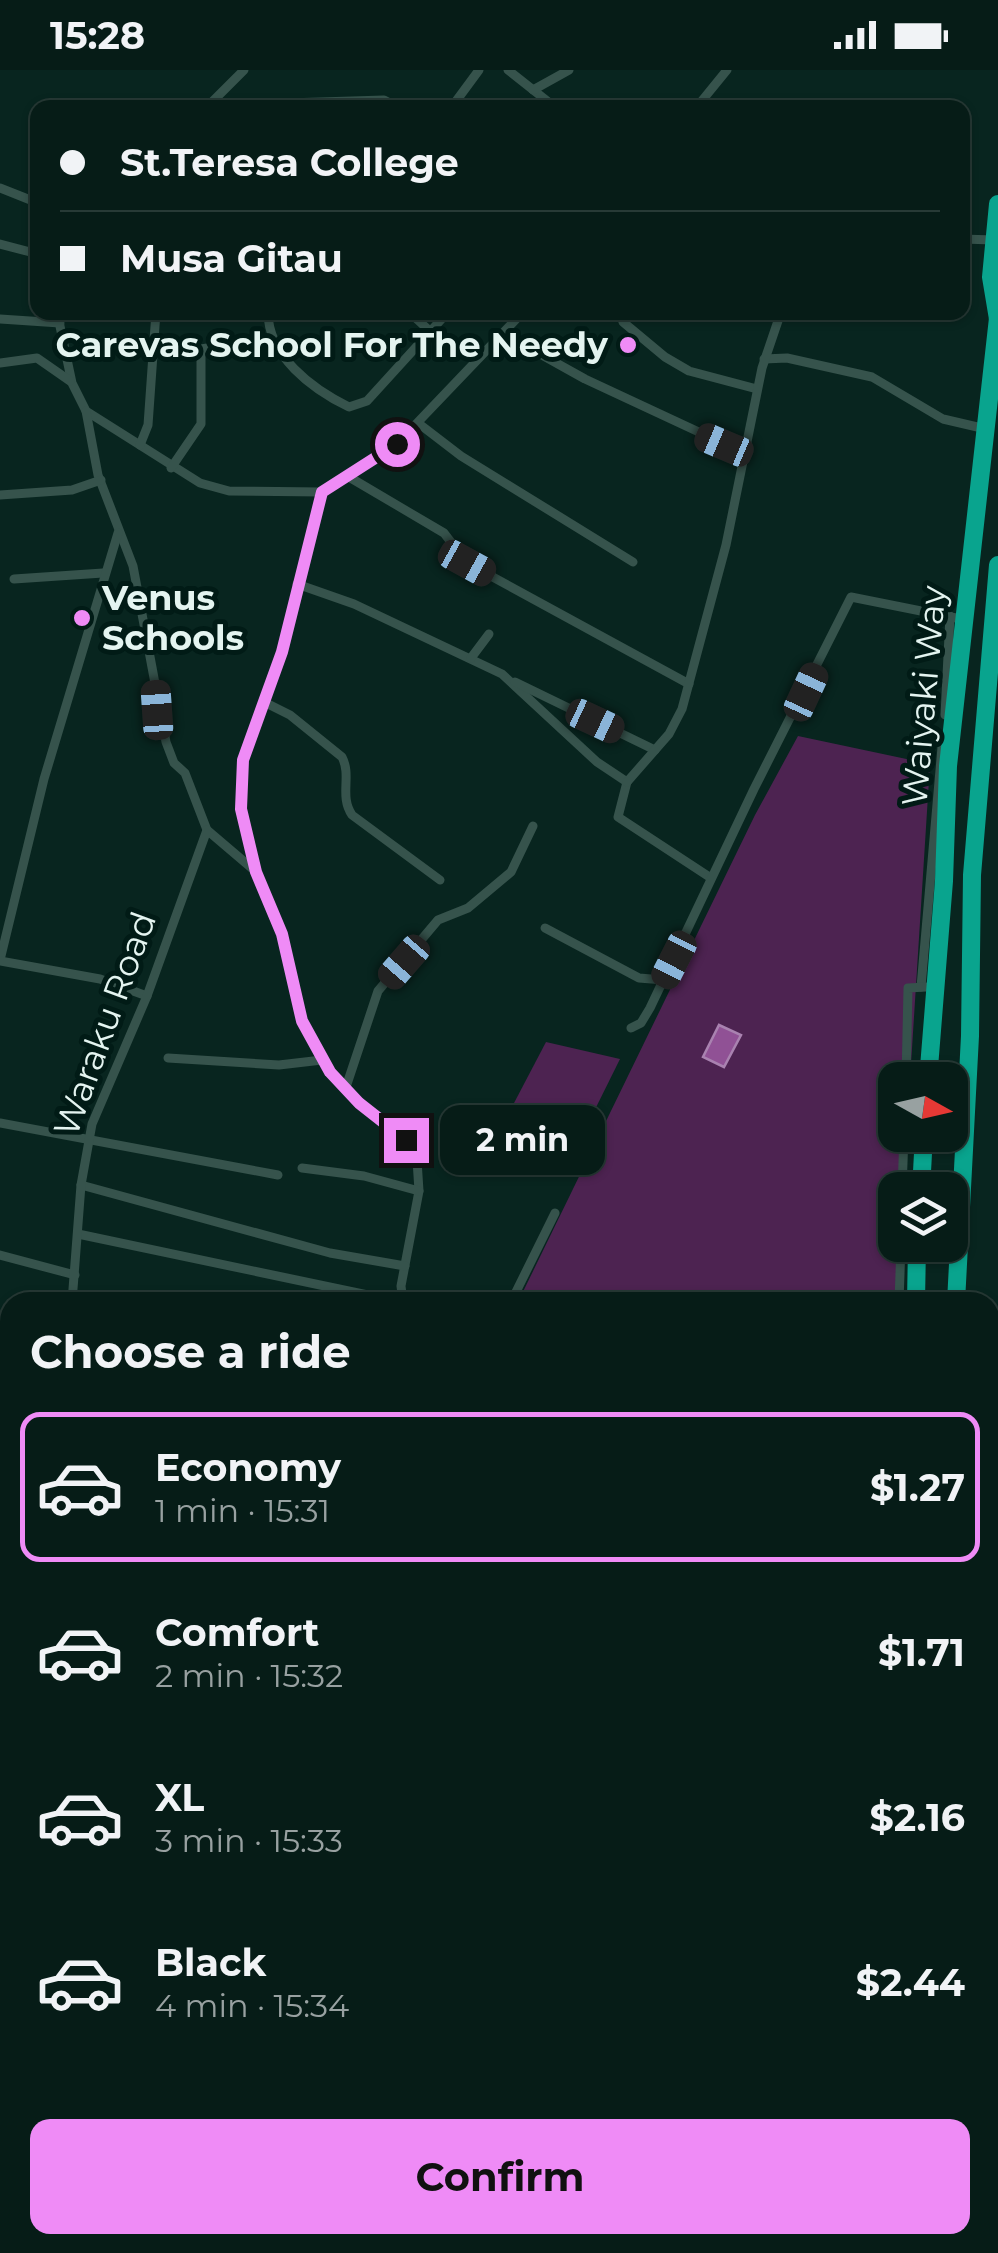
<!DOCTYPE html>
<html lang="en">
<head>
<meta charset="utf-8">
<style>
  body { margin:0; font-family:Montserrat,sans-serif; background:#142924; color:#f1f3f6; height:100vh; display:flex; flex-direction:column; font-size:38px; white-space:nowrap }
  * { box-sizing:border-box; margin:0 }
  p { font-size:32px; color:#98a1a1 }
  .icon { flex:none; width:55px; height:55px; fill:none; stroke:currentColor; stroke-width:2; stroke-linecap:round; stroke-linejoin:round }
  .map { position:relative; flex:1; overflow:hidden }
  .details { position:absolute; left:0px; top:1222px; width:1000px; height:962px; display:flex; flex-direction:column; background:#061c17; border-radius:30px 30px 0 0; box-shadow:0 2px 8px #0004,0 0 0 2px #273a36 }
  .details>* { flex:none }
  .hud { position:absolute; left:30px; top:30px; width:940px; height:220px; border-radius:20px; box-shadow:0 2px 8px #0004,0 0 0 2px #273a36; display:grid; align-content:center; height:220px; padding:0 30px; background:#061c17 }
  .needle { width:65px; rotate:98deg }
  .tools { position:absolute; left:878px; top:992px; display:grid; gap:20px }
  .tools a { display:grid; place-items:center; width:90px; height:90px; border-radius:20px; background:#061c17; box-shadow:0 2px 8px #0004,0 0 0 2px #273a36; font-size:50px }
  .end { position:absolute; width:45px; height:45px; margin:-22px; border:12px solid #ef8bf6; background:#111; box-shadow:0 0 0 5px #111 }
  .from { border-radius:50% }
  .bubble { position:absolute; height:70px; border-radius:20px; background:#061c17; box-shadow:0 2px 8px #0004,0 0 0 2px #273a36; font-size:32px; font-weight:700; line-height:70px; text-align:center }
  .car { position:absolute; width:30px; height:60px; margin:-30px -15px; border-radius:12px; box-shadow:0 0 8px 2px #0007; background:linear-gradient(#222 24%,#8ab4d8 0 40%,#222 0 76%,#8ab4d8 0 86%,#222 0) }
  .hud b { display:flex; align-items:center; gap:35px; height:95px; font-size:38px }
  .hud b+b { border-top:2px solid #273a36 }
  .hud i { width:25px; height:25px; background:#f1f3f6 }
  ul { padding:0; list-style:none }
  li { display:flex; align-items:center; gap:30px; height:150px; margin:0 20px 15px; padding:0 10px; border:5px solid transparent; border-radius:20px }
  li div { flex:1 }
  li b { display:block; font-size:38px }
  li em { font-style:normal; font-weight:700 }
  li.active { border-color:#ef8bf6 }
  li>.icon { width:90px; height:90px; stroke-width:1.5 }
  h2 { padding:0 30px; font-size:45px; line-height:120px }
  .cta { display:flex; gap:20px; margin-top:auto; padding:20px 30px }
  .cta a { flex:1; height:115px; border-radius:20px; background:#ef8bf6; color:#111; font-size:40px; font-weight:700; line-height:115px; text-align:center }
  .status { display:flex; justify-content:space-between; align-items:center; height:70px; padding:0 50px; background:#061c17; direction:ltr }
  .status svg { height:28px; fill:currentColor }
  .map>svg:first-child { display:block }
  .green { fill:#4d2351 }
  .water { fill:#905195; stroke:#a982b0; stroke-width:2.5 }
  .lines { fill:none; stroke-linecap:round; stroke-linejoin:round }
  .street { stroke:#36534c; stroke-width:9 }
  .secondary { stroke:#36534c; stroke-width:12 }
  .highway { stroke:#09a48e; stroke-width:18 }
  .route { stroke:#ef8bf6; stroke-width:12 }
  .poi-dot { fill:#ef8bf6; stroke:#011b16; stroke-width:4 }
  .labels { text-anchor:middle; stroke-width:10; stroke-linejoin:round; paint-order:stroke }
  .poi-label { font-size:35px; font-weight:bold; fill:#e4f4f0; stroke:#011b16; text-anchor:end }
  .street-label { font-size:35px; fill:#e4f4f0; stroke:#011b16 }
</style>
</head>
<body>
<div class="status"><b>15:28</b><svg viewBox="0 0 49 12"><path d="M0 12V9h3v3zM5 12V6h3v6zM10 12V3h3v9zM15 12V0h3v12zM26 1h20v11H26zM47 4h2v5h-2z"/></svg></div>
<div class="map">
<svg width="998" height="2183" viewBox="0 0 998 2183">
  <rect width="100%" height="100%" fill="#08251f"/>
  <g class="green">
    <polygon points="798,666 930,694 910,1010 895,1010 895,1065 906,1065 903,1120 895,1120 895,1175 899,1175 896,1232 518,1232 755,745"/>
    <polygon points="546,972 620,989 563,1104 492,1075"/>
    <polygon points="998,1640 998,2116 990,1982 990,1642"/>
    <polygon points="0,2017 10,2019 10,2175 879,2175 891,2183 0,2183"/>
  </g>
  <polygon class="water" points="719,955 741,965 724,997 703,987"/>
  <g class="lines">
    <g class="street">
      <polyline points="508,0 556,38"/>
      <polyline points="533,20 569,0"/>
      <polyline points="206,38 244,0"/>
      <polyline points="275,38 287,33 384,30 399,38"/>
      <polyline points="451,38 479,0"/>
      <polyline points="696,38 727,0"/>
      <polyline points="0,118 38,133"/>
      <polyline points="962,169 994,170"/>
      <polyline points="0,174 38,184"/>
      <polyline points="57,242 72,313 86,341 200,413 229,421 322,422 397,374 523,242"/>
      <path d="M268,242C268,286 312,319 349,337L367,331L448,242"/>
      <polyline points="409,242 431,262"/>
      <polyline points="620,242 623,252 665,287 689,301 757,319"/>
      <polyline points="0,249 60,253"/>
      <polyline points="504,264 585,309 746,384"/>
      <polyline points="764,289 787,288 872,307 943,349 986,359"/>
      <polyline points="0,293 37,288 70,311"/>
      <polyline points="86,341 98,405 133,496 166,672 174,693 185,703 207,760 254,800"/>
      <polyline points="418,353 461,386 633,492"/>
      <polyline points="140,375 148,355 156,242"/>
      <polyline points="171,398 201,354 201,279 269,268"/>
      <polyline points="349,407 444,463 467,493 689,614"/>
      <polyline points="322,422 282,582 243,690 241,739 256,802 282,864 301,951 330,1002 359,1033 406,1070 417,1090 419,1121 401,1216 403,1232"/>
      <polyline points="0,425 72,420 101,410"/>
      <polyline points="14,509 103,503"/>
      <polyline points="297,514 354,534 502,604 597,692 627,712 618,747 711,808"/>
      <polyline points="471,588 489,564"/>
      <polyline points="515,612 655,680"/>
      <path d="M264,632L290,645L342,687C352,706 339,726 352,745L440,810"/>
      <polyline points="945,645 950,546"/>
      <polyline points="627,712 669,664 682,639 726,475 762,298 781,242"/>
      <polyline points="545,858 639,908 664,910"/>
      <polyline points="0,890 44,709 118,463"/>
      <polyline points="0,891 100,909 147,926"/>
      <polyline points="921,917 943,666"/>
      <polyline points="631,958 641,953 650,938 754,719 851,527 961,549"/>
      <polyline points="168,988 279,995 322,990"/>
      <polyline points="906,1010 908,918 926,917"/>
      <polyline points="346,1017 378,921 438,850 468,838 511,802 533,756"/>
      <polyline points="0,1053 278,1105"/>
      <polyline points="302,1098 364,1106 419,1121"/>
      <polyline points="81,1115 330,1183 405,1196"/>
      <polyline points="902,1120 904,1065"/>
      <polyline points="78,1164 401,1232"/>
      <polyline points="0,1185 75,1205"/>
      <polyline points="72,1232 81,1115 92,1054 147,926 207,760"/>
      <polyline points="511,1232 555,1143"/>
      <polyline points="899,1232 901,1175"/>
      <polyline points="990,1280 998,1278"/>
      <polyline points="0,1353 10,1355"/>
      <polyline points="990,1453 998,1458"/>
      <polyline points="991,1530 998,1527"/>
      <polyline points="0,1623 10,1617"/>
      <polyline points="0,1840 10,1770"/>
      <polyline points="0,1848 10,1865"/>
      <polyline points="0,1867 10,1981"/>
      <polyline points="78,2175 91,2183"/>
      <polyline points="183,2175 196,2183"/>
      <polyline points="322,2175 336,2183"/>
      <polyline points="209,2183 213,2175"/>
      <polyline points="421,2183 425,2175"/>
      <polyline points="556,2183 564,2175"/>
    </g>
    <polyline class="secondary" points="0,1513 10,1516"/>
    <g class="highway">
      <polyline points="998,249 991,207 998,134"/>
      <polyline points="928,1010 944,811 948,696 998,248"/>
      <polyline points="921,1120 924,1065"/>
      <polyline points="916,1232 917,1175"/>
      <polyline points="956,1232 970,966 972,805 998,495"/>
      <polyline points="926,2175 927,2183"/>
      <polyline points="956,2175 957,2183"/>
    </g>
  </g>
  <g class="lines">
    <polyline class="route" points="397,374 322,422 282,582 243,690 241,739 256,802 282,864 302,951 330,1002 359,1033 406,1070"/>
  </g>
  <g class="poi-dot">
    <circle cx="628" cy="275" r="10"/>
    <circle cx="82" cy="548" r="10"/>
  </g>
  <g class="labels">
    <g class="poi-label">
      <text x="608" y="287">Carevas School For The Needy</text>
      <text x="102" y="540" text-anchor="start">Venus<tspan x="102" dy="40">Schools</tspan></text>
    </g>
    <g class="street-label">
      <text transform="translate(924 626) rotate(-85)" y="12">Waiyaki Way</text>
      <text transform="translate(105 954) rotate(-70)" y="12">Waraku Road</text>
    </g>
  </g>
</svg>
<div class="tools">
<a><svg class="needle" viewBox="-14 -14 28 28"><path d="M0-13l5 13h-10z" fill="#e53935"/><path d="M0 13l5-13h-10z" fill="#98a1a1"/></svg></a>
<a><svg class="icon" aria-label="layers" viewBox="0 0 24 24"><path d="M12 4l9 5-9 5-9-5zM3 14l9 5 9-5"/></svg></a>
</div>
<i class="end from" style="left:397px;top:374px"></i>
<i class="end" style="left:406px;top:1070px"></i>
<div class="bubble" style="left:440px;top:1035px;width:165px">2 min</div>
<i class="car" style="left:724px;top:375px;rotate:293deg"></i>
<i class="car" style="left:467px;top:493px;rotate:119deg"></i>
<i class="car" style="left:806px;top:622px;rotate:25deg"></i>
<i class="car" style="left:157px;top:640px;rotate:356deg"></i>
<i class="car" style="left:595px;top:651px;rotate:115deg"></i>
<i class="car" style="left:674px;top:890px;rotate:207deg"></i>
<i class="car" style="left:404px;top:892px;rotate:221deg"></i>
<div class="hud">
<b><i class="from"></i>St.Teresa College</b>
<b><i></i>Musa Gitau</b>
</div>
<section class="details">
<h2>Choose a ride</h2>
<ul>
<li class="active"><svg class="icon" aria-label="car" viewBox="0 0 24 24"><path d="M5 17H2v-5l4-1 3-4h7l3 4 3 1v5h-3M9 17h6M6 11h13"/><circle cx="7" cy="17" r="2"/><circle cx="17" cy="17" r="2"/></svg><div><b>Economy</b><p>1 min · 15:31</p></div><em>$1.27</em></li>
<li><svg class="icon" aria-label="car" viewBox="0 0 24 24"><path d="M5 17H2v-5l4-1 3-4h7l3 4 3 1v5h-3M9 17h6M6 11h13"/><circle cx="7" cy="17" r="2"/><circle cx="17" cy="17" r="2"/></svg><div><b>Comfort</b><p>2 min · 15:32</p></div><em>$1.71</em></li>
<li><svg class="icon" aria-label="car" viewBox="0 0 24 24"><path d="M5 17H2v-5l4-1 3-4h7l3 4 3 1v5h-3M9 17h6M6 11h13"/><circle cx="7" cy="17" r="2"/><circle cx="17" cy="17" r="2"/></svg><div><b>XL</b><p>3 min · 15:33</p></div><em>$2.16</em></li>
<li><svg class="icon" aria-label="car" viewBox="0 0 24 24"><path d="M5 17H2v-5l4-1 3-4h7l3 4 3 1v5h-3M9 17h6M6 11h13"/><circle cx="7" cy="17" r="2"/><circle cx="17" cy="17" r="2"/></svg><div><b>Black</b><p>4 min · 15:34</p></div><em>$2.44</em></li>
</ul>
<div class="cta"><a>Confirm</a></div>
</section>
</div>
</body>
</html>
